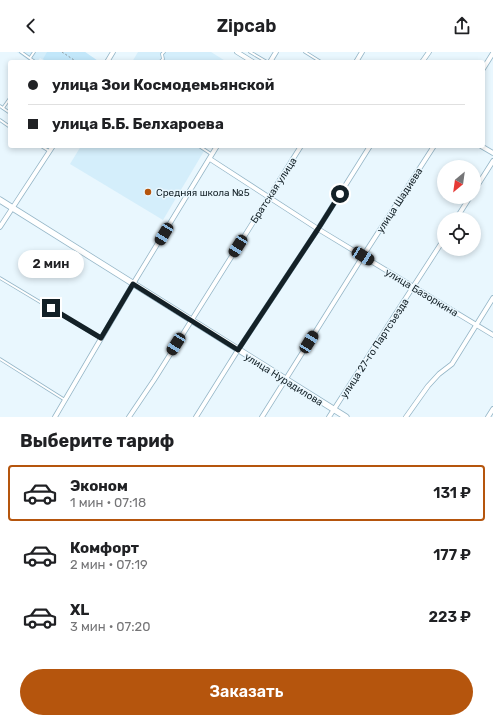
<!DOCTYPE html>
<html lang="ru">
<head>
<meta charset="utf-8">
<style>
  body { margin:0; font-family:Rubik,sans-serif; background:#f2f2f2; color:#202124; height:100vh; display:flex; flex-direction:column; font-size:15px; white-space:nowrap }
  * { box-sizing:border-box; margin:0 }
  p { font-size:13px; color:#757577 }
  .icon { flex:none; width:22px; height:22px; fill:none; stroke:currentColor; stroke-width:2; stroke-linecap:round; stroke-linejoin:round }
  .map { position:relative; height:365px; overflow:hidden }
  .sheet { display:flex; flex-direction:column; background:#fff; flex:1 }
  .sheet>* { flex:none }
  .top-card { position:absolute; left:8px; top:8px; width:477px; height:88px; border-radius:4px; box-shadow:0 2px 6px #0003; display:grid; align-content:center; height:88px; padding:0 20px; background:#fff }
  .needle { width:26px; rotate:209deg }
  .fabs { position:absolute; left:437px; top:108px; display:grid; gap:8px }
  .fabs a { display:grid; place-items:center; width:44px; height:44px; border-radius:50%; background:#fff; box-shadow:0 2px 6px #0003; font-size:20px }
  .end { position:absolute; width:18px; height:18px; margin:-9px; border:5px solid #142127; background:#fff; box-shadow:0 0 0 2px #fff }
  .from { border-radius:50% }
  .bubble { position:absolute; height:28px; border-radius:14px; background:#fff; box-shadow:0 2px 6px #0003; font-size:13px; font-weight:600; line-height:28px; text-align:center }
  .car { position:absolute; width:12px; height:24px; margin:-12px -6px; border-radius:5px; box-shadow:0 0 3px 1px #0007; background:linear-gradient(#222 24%,#8ab4d8 0 40%,#222 0 76%,#8ab4d8 0 86%,#222 0) }
  .top-card b { display:flex; align-items:center; gap:14px; height:38px; font-size:15px }
  .top-card b+b { border-top:1px solid #e0e0e0 }
  .top-card i { width:10px; height:10px; background:#202124 }
  ul { padding:0; list-style:none }
  li { display:flex; align-items:center; gap:12px; height:56px; margin:0 8px 6px; padding:0 12px; border:2px solid transparent; border-radius:4px }
  li div { flex:1 }
  li b { display:block; font-size:15px }
  li em { font-style:normal; font-weight:600 }
  li.on { border-color:#b5550d }
  li>.icon { width:36px; height:36px; stroke-width:1.5 }
  h2 { padding:0 20px; font-size:18px; line-height:48px }
  .button { display:flex; gap:8px; margin-top:auto; padding:8px 20px }
  .button a { flex:1; height:46px; border-radius:24px; background:#b5550d; color:#fff; font-size:16px; font-weight:600; line-height:46px; text-align:center }
  header { display:flex; justify-content:space-between; align-items:center; height:52px; padding:0 20px; background:#fff; font-size:18px; font-weight:600 }
  .map>svg:first-child { display:block }
  .built { fill:#d4eefb }
  .green { fill:#c2e7fa }
  .lines { fill:none; stroke-linecap:round; stroke-linejoin:round }
  .lane-casing { stroke:#95b6c7; stroke-width:3.5 }
  .street-casing { stroke:#95b6c7; stroke-width:5.5 }
  .secondary-casing { stroke:#95b6c7; stroke-width:7 }
  .path { stroke:#8b999f; stroke-width:1; stroke-dasharray:2 2; stroke-linecap:butt }
  .lane { stroke:#fff; stroke-width:2 }
  .street { stroke:#fff; stroke-width:4 }
  .secondary { stroke:#fff; stroke-width:5.5 }
  .route { stroke:#142127; stroke-width:5 }
  .poi-dot { fill:#b5550d; stroke:#e9f7fe; stroke-width:1.5 }
  .labels { text-anchor:middle; stroke-width:3; stroke-linejoin:round; paint-order:stroke }
  .street-label { font-size:10px; fill:#142127; stroke:#e9f7fe }
  .poi-label { font-size:10px; fill:#142127; stroke:#e9f7fe; text-anchor:start }
</style>
</head>
<body>
<header><svg class="icon" aria-label="back" viewBox="0 0 24 24"><path d="M15 5l-7 7 7 7"/></svg>Zipcab<svg class="icon" aria-label="share" viewBox="0 0 24 24"><path d="M12 15V3M7 8l5-5 5 5M5 13v7h14v-7"/></svg></header>
<div class="map">
<svg width="493" height="365" viewBox="0 0 493 365">
  <rect width="100%" height="100%" fill="#e9f7fe"/>
  <g class="built">
    <polygon points="17,0 85,0 98,9 98,10 47,10 40,6 37,10 31,10"/>
    <polygon points="138,0 211,0 227,10 132,10"/>
    <polygon points="81,94 207,94 163,168 70,112"/>
  </g>
  <polygon class="green" points="47,0 85,0 98,9 98,10 47,10 43,7"/>
  <g class="lines">
    <g class="lane-casing">
      <g id="lane">
        <polyline points="21,0 35,10"/>
        <polyline points="250,0 267,10"/>
        <polyline points="305,0 321,10"/>
        <polyline points="30,6 34,0"/>
        <polyline points="160,10 163,7 162,2 164,0"/>
        <polyline points="0,54 10,61"/>
        <polyline points="3,56 10,46"/>
        <polyline points="0,68 10,75"/>
        <polyline points="41,94 49,99"/>
        <polyline points="199,94 211,102"/>
        <polyline points="0,226 100,286"/>
        <polyline points="0,307 65,348"/>
      </g>
    </g>
    <g class="street-casing">
      <g id="street">
        <polyline points="237,0 253,10"/>
        <polyline points="107,10 113,0"/>
        <polyline points="270,10 276,0"/>
        <polyline points="356,10 362,0"/>
        <polyline points="422,10 429,0"/>
        <polyline points="483,17 493,1"/>
        <polyline points="481,94 493,101"/>
        <polyline points="210,107 318,177 493,283"/>
        <polyline points="474,139 493,109"/>
        <polyline points="456,167 470,145"/>
        <polyline points="0,175 53,94"/>
        <polyline points="55,365 133,232 217,94"/>
        <polyline points="129,365 154,328 301,94"/>
        <polyline points="196,365 238,298 318,177 370,94"/>
        <polyline points="262,365 363,204 434,94"/>
        <polyline points="329,365 444,187"/>
        <polyline points="406,365 428,334 439,322 452,312 493,246"/>
        <polyline points="488,365 493,357"/>
      </g>
    </g>
    <g class="secondary-casing">
      <polyline id="secondary" points="0,148 346,365"/>
    </g>
    <polyline class="path" points="62,0 77,10"/>
    <use href="#lane" class="lane"/>
    <use href="#street" class="street"/>
    <use href="#secondary" class="secondary"/>
  </g>
  <g class="lines">
    <polyline class="route" points="51,256 101,286 133,232 238,298 318,177 340,142"/>
  </g>
  <circle class="poi-dot" cx="148" cy="140" r="4"/>
  <g class="labels">
    <g class="street-label">
      <text transform="translate(273 138) rotate(-57)" y="4">Братская улица</text>
      <text transform="translate(399 148) rotate(-57)" y="4">улица Шадиева</text>
      <text transform="translate(422 240) rotate(31)" y="4">улица Базоркина</text>
      <text transform="translate(374 296) rotate(-57)" y="4">улица 27-го Партсъезда</text>
      <text transform="translate(284 327) rotate(32)" y="4">улица Нурадилова</text>
    </g>
    <g class="poi-label">
      <text x="156" y="144">Средняя школа №5</text>
    </g>
  </g>
</svg>
<div class="fabs">
<a><svg class="needle" viewBox="-14 -14 28 28"><path d="M0-13l5 13h-10z" fill="#e53935"/><path d="M0 13l5-13h-10z" fill="#757577"/></svg></a>
<a><svg class="icon" aria-label="locate" viewBox="0 0 24 24"><circle cx="12" cy="12" r="6"/><path d="M12 2v4M12 18v4M2 12h4M18 12h4"/></svg></a>
</div>
<i class="end from" style="left:340px;top:142px"></i>
<i class="end" style="left:51px;top:256px"></i>
<div class="bubble" style="left:18px;top:198px;width:66px">2 мин</div>
<i class="car" style="left:164px;top:182px;rotate:211deg"></i>
<i class="car" style="left:238px;top:194px;rotate:212deg"></i>
<i class="car" style="left:363px;top:204px;rotate:122deg"></i>
<i class="car" style="left:309px;top:290px;rotate:32deg"></i>
<i class="car" style="left:176px;top:292px;rotate:212deg"></i>
<div class="top-card">
<b><i class="from"></i>улица Зои Космодемьянской</b>
<b><i></i>улица Б.Б. Белхароева</b>
</div>
</div>
<section class="sheet">
<h2>Выберите тариф</h2>
<ul>
<li class="on"><svg class="icon" aria-label="car" viewBox="0 0 24 24"><path d="M5 17H2v-5l4-1 3-4h7l3 4 3 1v5h-3M9 17h6M6 11h13"/><circle cx="7" cy="17" r="2"/><circle cx="17" cy="17" r="2"/></svg><div><b>Эконом</b><p>1 мин · 07:18</p></div><em>131 ₽</em></li>
<li><svg class="icon" aria-label="car" viewBox="0 0 24 24"><path d="M5 17H2v-5l4-1 3-4h7l3 4 3 1v5h-3M9 17h6M6 11h13"/><circle cx="7" cy="17" r="2"/><circle cx="17" cy="17" r="2"/></svg><div><b>Комфорт</b><p>2 мин · 07:19</p></div><em>177 ₽</em></li>
<li><svg class="icon" aria-label="car" viewBox="0 0 24 24"><path d="M5 17H2v-5l4-1 3-4h7l3 4 3 1v5h-3M9 17h6M6 11h13"/><circle cx="7" cy="17" r="2"/><circle cx="17" cy="17" r="2"/></svg><div><b>XL</b><p>3 мин · 07:20</p></div><em>223 ₽</em></li>
</ul>
<div class="button"><a>Заказать</a></div>
</section>
</body>
</html>
